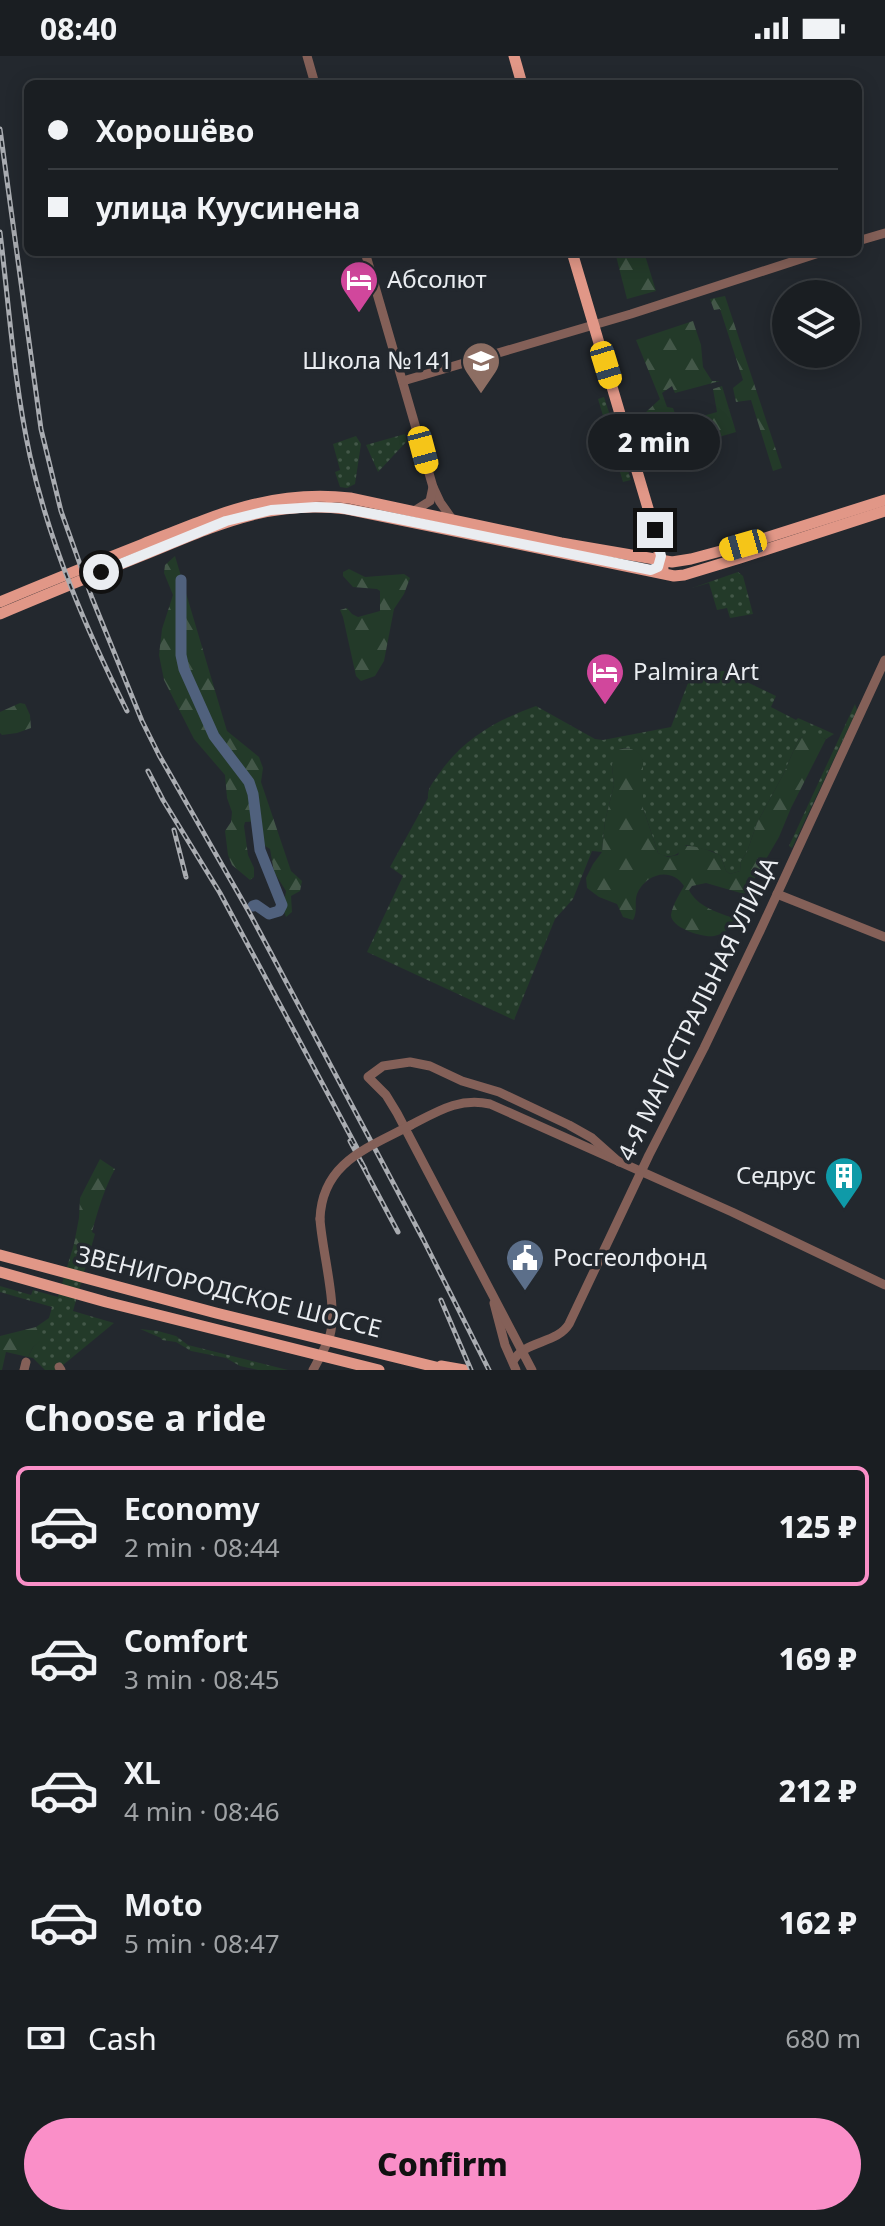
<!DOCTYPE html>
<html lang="en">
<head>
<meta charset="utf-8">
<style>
  body { margin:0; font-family:"Noto Sans",sans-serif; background:#272b2f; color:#f1f3f6; height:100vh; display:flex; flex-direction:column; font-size:30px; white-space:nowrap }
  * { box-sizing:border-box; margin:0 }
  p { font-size:26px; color:#9fa2a5 }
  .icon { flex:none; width:44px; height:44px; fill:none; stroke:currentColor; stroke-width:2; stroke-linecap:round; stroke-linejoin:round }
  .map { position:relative; height:1314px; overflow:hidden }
  .drawer { display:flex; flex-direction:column; background:#1a1e22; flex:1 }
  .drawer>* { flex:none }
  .hud { position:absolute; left:24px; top:24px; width:838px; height:176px; border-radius:12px; box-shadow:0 4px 20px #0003,0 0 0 2px #383c40; display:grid; align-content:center; height:176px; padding:0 24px; background:#1a1e22 }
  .tools { position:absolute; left:772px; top:224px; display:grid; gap:16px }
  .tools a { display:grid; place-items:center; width:88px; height:88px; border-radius:50%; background:#1a1e22; box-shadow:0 4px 20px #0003,0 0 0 2px #383c40; font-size:40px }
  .end { position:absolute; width:36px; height:36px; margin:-18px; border:10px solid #eaedf1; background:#111; box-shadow:0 0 0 4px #111 }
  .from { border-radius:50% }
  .bubble { position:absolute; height:56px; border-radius:28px; background:#1a1e22; box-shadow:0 4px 20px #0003,0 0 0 2px #383c40; font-size:26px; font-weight:800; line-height:56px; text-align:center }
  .car { position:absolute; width:24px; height:48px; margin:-24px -12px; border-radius:10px; box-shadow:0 0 6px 2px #0007; background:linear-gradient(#f5c518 24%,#345 0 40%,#f5c518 0 76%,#345 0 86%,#f5c518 0) }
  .hud b { display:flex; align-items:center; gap:28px; height:76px; font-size:30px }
  .hud b+b { border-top:2px solid #383c40 }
  .hud i { width:20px; height:20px; background:#f1f3f6 }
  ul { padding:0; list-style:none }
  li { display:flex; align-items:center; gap:24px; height:120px; margin:0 16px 12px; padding:0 8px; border:4px solid transparent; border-radius:12px }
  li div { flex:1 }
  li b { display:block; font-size:30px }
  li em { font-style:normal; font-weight:800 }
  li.selected { border-color:#fa8fc8 }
  li>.icon { width:72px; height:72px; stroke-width:1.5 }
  h2 { padding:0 24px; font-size:36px; line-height:96px }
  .pay { display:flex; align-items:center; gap:20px; height:88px; padding:0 24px; font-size:30px }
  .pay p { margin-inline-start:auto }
  .primary-button { display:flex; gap:16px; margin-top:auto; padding:16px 24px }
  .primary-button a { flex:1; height:92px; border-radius:48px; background:#fa8fc8; color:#111; font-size:32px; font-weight:800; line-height:92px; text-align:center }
  .status { display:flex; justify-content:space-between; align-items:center; height:56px; padding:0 40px; background:#1a1e22; direction:ltr }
  .status svg { height:22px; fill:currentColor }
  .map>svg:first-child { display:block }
  .grass { fill:url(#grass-dots) }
  .forest { fill:url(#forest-firs) }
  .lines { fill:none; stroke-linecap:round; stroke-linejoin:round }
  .river { stroke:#50617d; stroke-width:11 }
  .minor { stroke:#846058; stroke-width:9 }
  .major { stroke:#e19787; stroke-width:11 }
  .rail-casing { stroke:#a9acb1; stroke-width:5 }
  .rail { stroke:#23282e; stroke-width:2; stroke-dasharray:6; stroke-linecap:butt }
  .minor-bridge { stroke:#846058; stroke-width:9 }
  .major-bridge { stroke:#e19787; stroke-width:11 }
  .route { stroke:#eaedf1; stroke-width:10 }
  .labels { text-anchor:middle; stroke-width:7; stroke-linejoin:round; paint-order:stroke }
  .poi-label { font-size:24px; fill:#eaedf1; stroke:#23282e; text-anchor:start }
  .street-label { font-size:24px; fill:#eaedf1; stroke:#23282e }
</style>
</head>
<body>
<div class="status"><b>08:40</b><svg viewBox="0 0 49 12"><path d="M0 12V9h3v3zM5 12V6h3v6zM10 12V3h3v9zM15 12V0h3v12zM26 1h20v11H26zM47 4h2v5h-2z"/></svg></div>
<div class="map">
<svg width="885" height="1314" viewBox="0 0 885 1314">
  <defs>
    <pattern id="grass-dots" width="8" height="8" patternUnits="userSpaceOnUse" patternTransform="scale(2)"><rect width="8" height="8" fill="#233a29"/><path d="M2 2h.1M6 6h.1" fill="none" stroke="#435748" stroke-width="1.8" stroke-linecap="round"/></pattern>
    <pattern id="forest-firs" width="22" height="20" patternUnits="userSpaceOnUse" patternTransform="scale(2)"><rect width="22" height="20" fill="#233a29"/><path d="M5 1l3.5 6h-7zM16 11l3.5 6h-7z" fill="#435748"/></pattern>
  </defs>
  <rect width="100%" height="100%" fill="#23282e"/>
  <g class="grass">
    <polygon points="604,341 631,424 623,426 598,343"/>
    <polygon points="405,378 407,385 378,416 366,389"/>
    <polygon points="356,380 361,388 355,428 347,432 340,431 335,416 340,414 333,388"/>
    <polygon points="738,516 743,520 753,558 730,562 727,552 717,554 709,527 692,532"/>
    <path d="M724,615L776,640L771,651L796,664L798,662L834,678L826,683C816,680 806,675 798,684L784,717L757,767L747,796L741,805L740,815L730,818L726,815L721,800L712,795L686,789C678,799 671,804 658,797L643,752V705C640,695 630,690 620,693L612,709L614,729L605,765L602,796L592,795L573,843L555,863L514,964L367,896L403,820L390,811L428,742C427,732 433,727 438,719C464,682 495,665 536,650L595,683L603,684L671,671L688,627L701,616Z"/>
    <polygon points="855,648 857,654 792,792 789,790"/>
    <polygon points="74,1188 91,1192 73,1255 114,1267 57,1314 45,1314 33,1302 28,1301 33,1291 41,1284 36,1271 49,1262 52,1251 0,1236 0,1230 31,1239 33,1234 58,1241"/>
    <polygon points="140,1273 158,1275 176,1280 188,1289 288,1314 258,1314 240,1310 226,1302 191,1295 176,1286 162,1284 161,1282"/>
  </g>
  <g class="forest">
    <polygon points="615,196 644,196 656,235 627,243"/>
    <polygon points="725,240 782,412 773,415 751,344 736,346 733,332 743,324 720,253 714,254 710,243"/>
    <polygon points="693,265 701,289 703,311 712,325 720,325 675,337 672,330 662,337 667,351 673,352 677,363 692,363 717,356 713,333 722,330 736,376 675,394 668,392 660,368 650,370 646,356 660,343 636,284"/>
    <polygon points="175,500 227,675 259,701 263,712 261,726 291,815 302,825 300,835 291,840 292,856 286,861 283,853 286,835 274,816 270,793 262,788 261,769 258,765 245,766 244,770 248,799 254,812 254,821 250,824 232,809 228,799 225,775 231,766 232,756 227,742 225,719 194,683 164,624 159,599 162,573 173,539 164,517 165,509"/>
    <polygon points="349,513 365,521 404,518 410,522 404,538 394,553 384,605 375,620 361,625 356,620 343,561 340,554 347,552 352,558 358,561 380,555 380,535 377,533 353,531 343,520 343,516"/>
    <polygon points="20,647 25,648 30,659 31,672 17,677 2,679 0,677 0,656"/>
    <path d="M806,678H812L826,683L791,752L779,781L748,834L744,838L706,827L692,830L689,834C697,850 716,856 733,862L735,866C730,872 722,879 714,880C703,882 671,872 671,859C672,850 680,837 684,830C671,810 645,818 637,838C634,847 638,855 633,864L623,861L617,848L599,841L587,832L586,822L593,808L602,796L605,765L614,729L612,709L615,695C627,690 639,692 643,704V752L658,797L668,801L678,799L681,790C694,789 710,794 721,800L726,815L730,818L740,815L741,805L747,796L757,767L784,717L798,684Z"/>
    <path d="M100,1103L115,1113C104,1133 98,1154 92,1176L95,1178L91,1192L74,1188L79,1162L80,1142Z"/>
    <polygon points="36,1271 42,1284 33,1291 28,1301 6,1296 2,1314 0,1314 0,1280"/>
  </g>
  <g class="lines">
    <polyline class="river" points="181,524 181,599 184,613 214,680 249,726 253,738 260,794 282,849 279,855 269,858 256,849 253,850"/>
    <g class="minor">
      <polyline points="307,0 315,28"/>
      <polyline points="858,185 885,177"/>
      <polyline points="365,196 433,431 440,446 452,463"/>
      <polyline points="403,325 631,258 822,196"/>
      <polyline points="414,455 430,445 433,431"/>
      <polyline points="777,838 885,881"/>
      <path d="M411,1069C438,1055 460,1041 490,1048L732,1156L885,1229"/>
      <polyline points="494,1247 505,1289 516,1314"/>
      <path d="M513,1305C525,1284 557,1288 569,1268L649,1099L704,992L760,875L885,604"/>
      <polyline points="59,1311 61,1314"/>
      <polyline points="24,1314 26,1306"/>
      <path d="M313,1314C319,1303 326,1291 330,1279C338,1251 322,1195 320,1163"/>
      <polyline points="532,1314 397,1057 386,1039 368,1021 383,1010 410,1006 430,1010 462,1025 499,1036 569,1069 592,1082 619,1106"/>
    </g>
    <g class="major">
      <polyline points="514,0 522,28"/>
      <polyline points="572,196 650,459 663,512"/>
      <path d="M0,546C47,526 95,507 143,488C214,460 271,433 350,442L561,487L672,506L691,503L743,489L885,444"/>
      <path d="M0,558C47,538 94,519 141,500C213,471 267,443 347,453L674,520L684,519L740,502L885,455"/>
      <polyline points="441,1310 464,1314"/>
    </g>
    <g class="rail-casing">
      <g id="rail">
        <polyline points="0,73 41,373 61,455 92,542 142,665 159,699 249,856 423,1183 489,1314"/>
        <path d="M0,176C9,250 14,327 30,400C50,489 86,573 127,655"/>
        <polyline points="148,715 163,744 220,837 357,1092"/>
        <polyline points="174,774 186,821"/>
        <polyline points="350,1085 365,1113"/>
        <polyline points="359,1103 398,1176"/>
        <polyline points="441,1244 471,1314"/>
      </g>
    </g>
    <use href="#rail" class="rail"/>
    <path class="minor-bridge" d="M320,1163C322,1106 368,1092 411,1069"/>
    <g class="major-bridge">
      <polyline points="0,1199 216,1257 448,1314"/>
      <polyline points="0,1216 106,1246 379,1314"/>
    </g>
  </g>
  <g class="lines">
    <polyline class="route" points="101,516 226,465 271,454 316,451 340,452 379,459 651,514 658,511 661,500 655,474"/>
  </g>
  <defs>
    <g id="hotel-pin" transform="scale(2)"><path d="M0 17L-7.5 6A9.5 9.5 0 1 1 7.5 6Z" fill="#d1479c" stroke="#23282e"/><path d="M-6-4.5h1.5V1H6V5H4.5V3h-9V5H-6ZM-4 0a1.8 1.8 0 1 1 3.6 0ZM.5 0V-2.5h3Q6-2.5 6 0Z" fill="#fff"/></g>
    <g id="school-pin" transform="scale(2)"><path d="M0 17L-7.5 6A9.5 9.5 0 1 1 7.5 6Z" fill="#8d6e63" stroke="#23282e"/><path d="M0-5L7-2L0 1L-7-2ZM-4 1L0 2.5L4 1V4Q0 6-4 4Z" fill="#fff"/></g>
    <g id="building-pin" transform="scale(2)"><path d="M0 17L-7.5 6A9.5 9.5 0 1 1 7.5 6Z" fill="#0f9aa8" stroke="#23282e"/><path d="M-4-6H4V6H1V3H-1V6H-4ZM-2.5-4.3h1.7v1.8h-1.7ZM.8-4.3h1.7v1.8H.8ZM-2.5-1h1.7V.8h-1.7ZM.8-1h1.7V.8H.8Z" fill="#fff"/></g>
    <g id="civic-pin" transform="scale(2)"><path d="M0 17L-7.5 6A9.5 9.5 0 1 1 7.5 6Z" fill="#5c6f8a" stroke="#23282e"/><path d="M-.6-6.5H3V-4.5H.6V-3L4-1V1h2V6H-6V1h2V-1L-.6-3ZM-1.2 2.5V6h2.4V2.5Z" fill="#fff"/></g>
  </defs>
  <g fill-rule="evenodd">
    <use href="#hotel-pin" x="359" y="224"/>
    <use href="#school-pin" x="481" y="305"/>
    <use href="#hotel-pin" x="605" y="616"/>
    <use href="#building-pin" x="844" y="1120"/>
    <use href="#civic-pin" x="525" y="1202"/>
  </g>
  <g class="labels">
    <g class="poi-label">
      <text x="387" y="232">Абсолют</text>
      <text x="453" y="313" text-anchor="end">Школа №141</text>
      <text x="633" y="624">Palmira Art</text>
      <text x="816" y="1128" text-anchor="end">Седрус</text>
      <text x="553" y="1210">Росгеолфонд</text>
    </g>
    <g class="street-label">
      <text transform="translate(698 953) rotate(-64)" y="8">4-Я МАГИСТРАЛЬНАЯ УЛИЦА</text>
      <text transform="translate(229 1236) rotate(14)" y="8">ЗВЕНИГОРОДСКОЕ ШОССЕ</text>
    </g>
  </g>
</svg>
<div class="tools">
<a><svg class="icon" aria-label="layers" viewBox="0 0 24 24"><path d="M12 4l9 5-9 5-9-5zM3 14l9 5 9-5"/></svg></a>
</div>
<i class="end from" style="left:101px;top:516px"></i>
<i class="end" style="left:655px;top:474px"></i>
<div class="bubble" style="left:588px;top:358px;width:132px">2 min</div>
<i class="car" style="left:606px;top:309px;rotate:163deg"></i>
<i class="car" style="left:423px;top:394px;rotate:165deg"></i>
<i class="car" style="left:743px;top:489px;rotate:254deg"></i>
<div class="hud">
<b><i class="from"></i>Хорошёво</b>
<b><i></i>улица Куусинена</b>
</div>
</div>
<section class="drawer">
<h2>Choose a ride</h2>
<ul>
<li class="selected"><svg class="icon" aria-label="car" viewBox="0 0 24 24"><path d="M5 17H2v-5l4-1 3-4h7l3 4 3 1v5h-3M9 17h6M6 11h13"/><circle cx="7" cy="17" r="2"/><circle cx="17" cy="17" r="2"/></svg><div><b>Economy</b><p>2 min · 08:44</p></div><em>125 ₽</em></li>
<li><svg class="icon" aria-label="car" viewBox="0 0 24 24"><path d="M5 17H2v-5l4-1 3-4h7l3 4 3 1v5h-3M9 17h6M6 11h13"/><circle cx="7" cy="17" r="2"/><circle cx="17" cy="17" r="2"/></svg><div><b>Comfort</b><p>3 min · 08:45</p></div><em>169 ₽</em></li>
<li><svg class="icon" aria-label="car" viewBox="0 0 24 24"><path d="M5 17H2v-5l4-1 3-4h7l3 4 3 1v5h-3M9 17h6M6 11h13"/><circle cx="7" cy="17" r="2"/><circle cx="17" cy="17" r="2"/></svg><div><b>XL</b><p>4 min · 08:46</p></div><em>212 ₽</em></li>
<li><svg class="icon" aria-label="car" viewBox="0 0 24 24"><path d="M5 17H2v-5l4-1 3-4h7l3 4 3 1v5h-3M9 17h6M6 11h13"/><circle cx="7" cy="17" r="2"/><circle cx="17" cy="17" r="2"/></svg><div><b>Moto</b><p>5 min · 08:47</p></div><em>162 ₽</em></li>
</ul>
<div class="pay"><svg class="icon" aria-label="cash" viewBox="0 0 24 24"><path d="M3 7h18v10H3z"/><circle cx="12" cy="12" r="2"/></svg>Cash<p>680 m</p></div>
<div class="primary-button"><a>Confirm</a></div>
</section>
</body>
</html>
